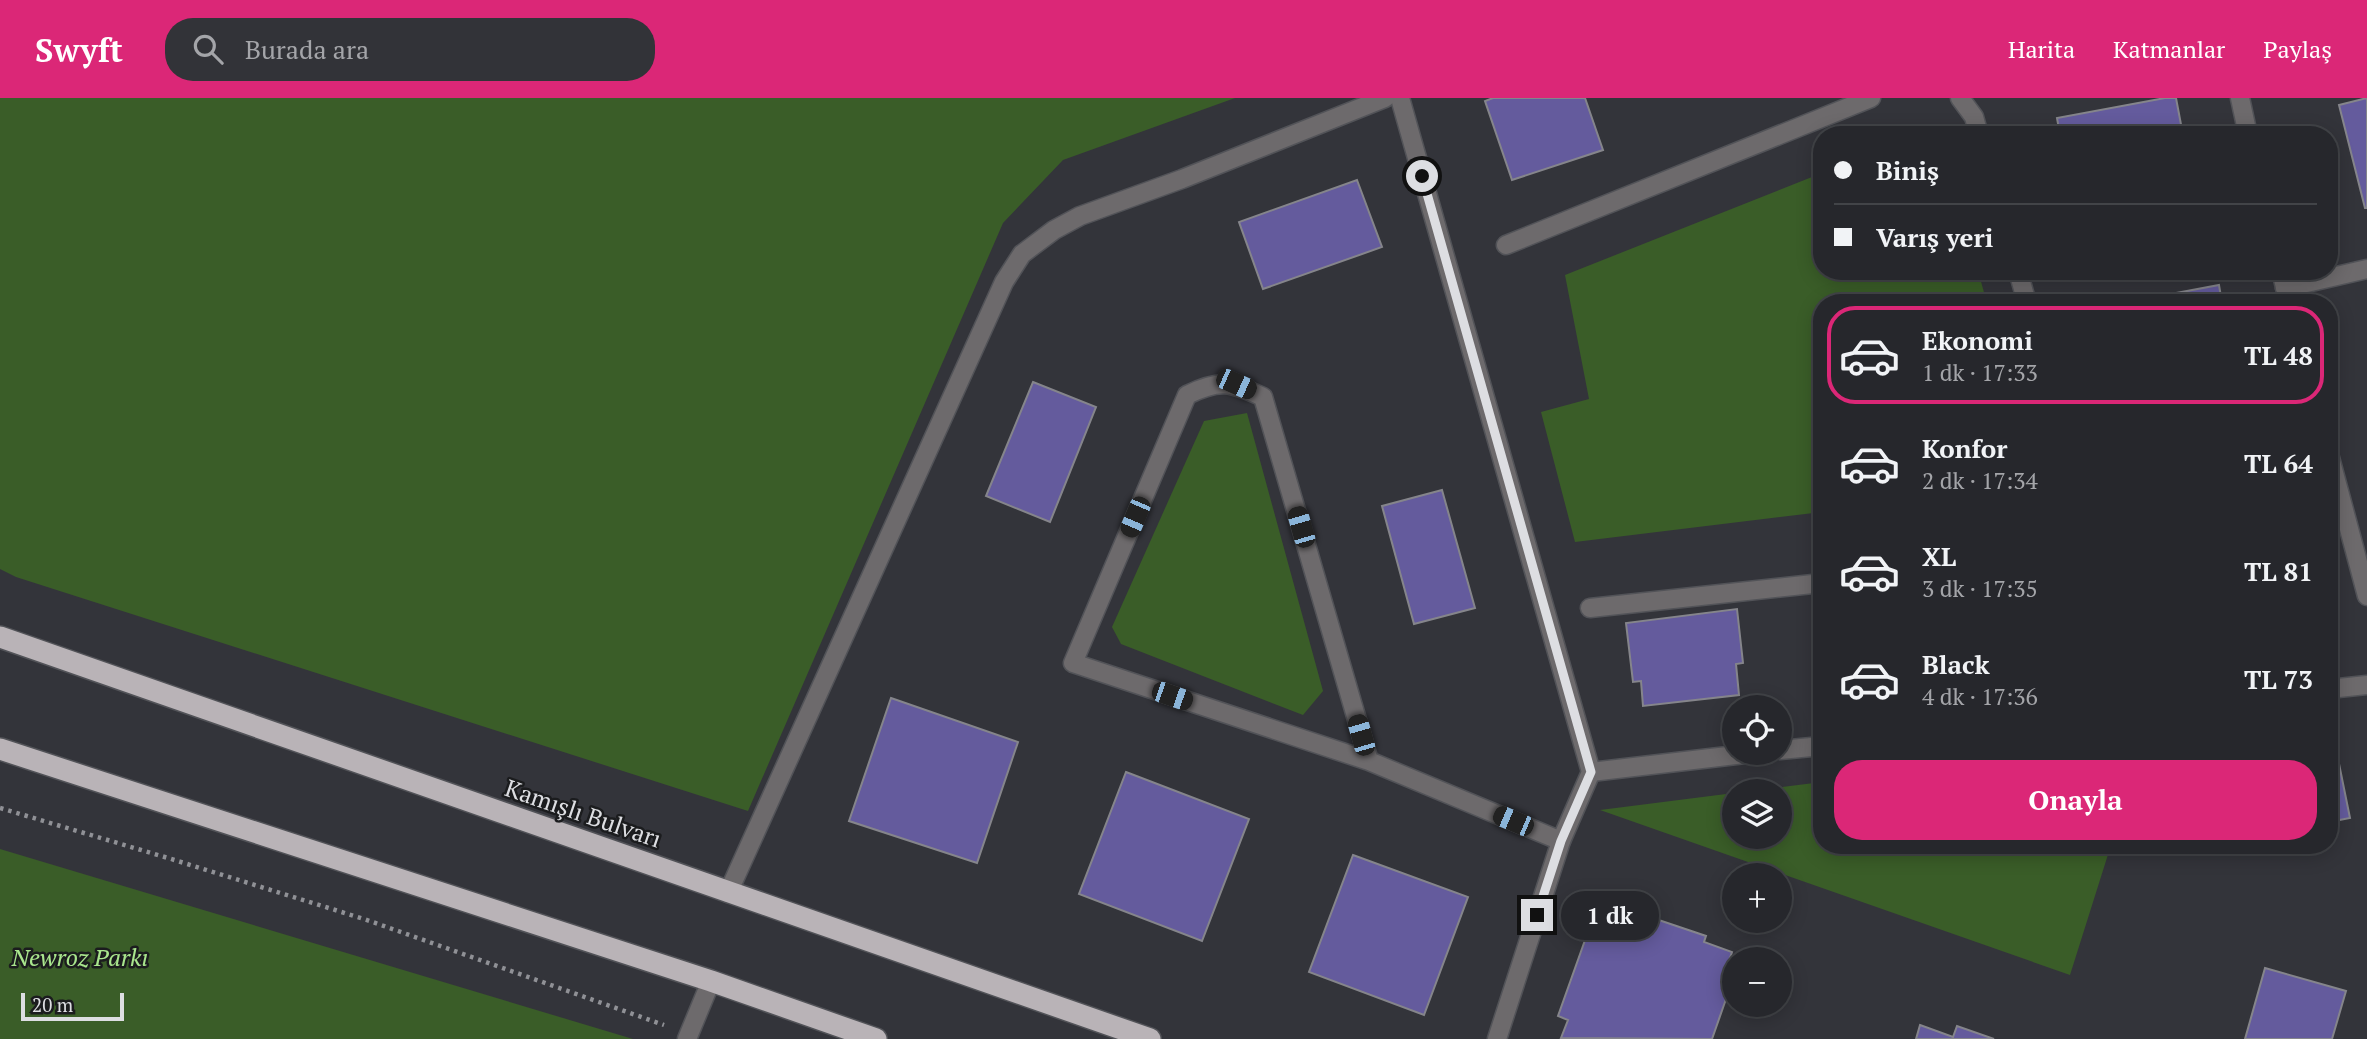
<!DOCTYPE html>
<html lang="tr">
<head>
<meta charset="utf-8">
<style>
  body { margin:0; font-family:"PT Serif",serif; background:#323338; color:#f1f3f6; height:100vh; display:flex; flex-direction:column; font-size:26px; white-space:nowrap }
  * { box-sizing:border-box; margin:0 }
  p { font-size:23px; color:#a4a5a9 }
  .icon { flex:none; width:38px; height:38px; fill:none; stroke:currentColor; stroke-width:2; stroke-linecap:round; stroke-linejoin:round }
  .map { position:relative; flex:1; overflow:hidden }
  .side { position:absolute; left:1813px; top:196px; width:525px; height:560px; display:flex; flex-direction:column; background:#26272c; border-radius:28px; box-shadow:0 4px 18px #0003,0 0 0 2px #424448 }
  .side>* { flex:none }
  .top-card { position:absolute; left:1813px; top:28px; width:525px; height:154px; border-radius:28px; box-shadow:0 4px 18px #0003,0 0 0 2px #424448; display:grid; align-content:center; height:154px; padding:0 21px; background:#26272c }
  .buttons { position:absolute; left:1722px; top:597px; display:grid; gap:14px }
  .buttons a { display:grid; place-items:center; width:70px; height:70px; border-radius:50%; background:#26272c; box-shadow:0 4px 18px #0003,0 0 0 2px #424448; font-size:35px }
  .scale { position:absolute; left:21px; bottom:18px; width:103px; box-sizing:border-box; padding-left:7px; border:4px solid #dddee2; border-top:0; font-size:19px; line-height:24px; white-space:nowrap; color:#dddee2; -webkit-text-stroke:5px #1b1c1e; paint-order:stroke }
  .end { position:absolute; width:32px; height:32px; margin:-16px; border:9px solid #dddee2; background:#111; box-shadow:0 0 0 4px #111 }
  .from { border-radius:50% }
  .bubble { position:absolute; height:49px; border-radius:24px; background:#26272c; box-shadow:0 4px 18px #0003,0 0 0 2px #424448; font-size:23px; font-weight:800; line-height:49px; text-align:center }
  .car { position:absolute; width:21px; height:42px; margin:-21px -10px; border-radius:9px; box-shadow:0 0 5px 2px #0007; background:linear-gradient(#222 24%,#8ab4d8 0 40%,#222 0 76%,#8ab4d8 0 86%,#222 0) }
  .top-card b { display:flex; align-items:center; gap:24px; height:66px; font-size:26px }
  .top-card b+b { border-top:2px solid #424448 }
  .top-card i { width:18px; height:18px; background:#f1f3f6 }
  ul { padding:12px 0 0; list-style:none }
  li { display:flex; align-items:center; gap:21px; height:98px; margin:0 14px 10px; padding:0 7px; border:4px solid transparent; border-radius:28px }
  li div { flex:1 }
  li b { display:block; font-size:26px }
  li em { font-style:normal; font-weight:800 }
  li.selected { border-color:#db2777 }
  li>.icon { width:63px; height:63px; stroke-width:1.5 }
  .primary-button { display:flex; gap:14px; margin-top:auto; padding:14px 21px }
  .primary-button a { flex:1; height:80px; border-radius:28px; background:#db2777; color:#fff; font-size:28px; font-weight:800; line-height:80px; text-align:center }
  header { display:flex; align-items:center; gap:42px; box-sizing:border-box; height:98px; padding:0 35px; background:#db2777; color:#fff }
  header strong { font-size:33px }
  nav { display:flex; gap:38px; margin-inline-start:auto; font-size:24px }
  .search { width:490px; height:63px; background:#323338; display:flex; align-items:center; gap:18px; box-sizing:border-box; padding:0 24px; border-radius:28px; color:#a4a5a9; font-size:26px }
  .map>svg:first-child { display:block }
  .green { fill:#3a5d28 }
  .building { fill:#645b9d; stroke:#85858b; stroke-width:2 }
  .lines { fill:none; stroke-linecap:round; stroke-linejoin:round }
  .minor-casing { stroke:#525358; stroke-width:21 }
  .highway-casing { stroke:#525358; stroke-width:24 }
  .path { stroke:#909196; stroke-width:4.5; stroke-dasharray:3.5 5; stroke-linecap:butt }
  .minor { stroke:#6d6a6c; stroke-width:18 }
  .highway { stroke:#b9b3b7; stroke-width:21 }
  .route { stroke:#dddee2; stroke-width:9 }
  .labels { text-anchor:middle; stroke-width:5; stroke-linejoin:round; paint-order:stroke }
  .street-label { font-size:24px; fill:#dddee2; stroke:#1b1c1e }
  .park-label { font-size:24px; font-style:italic; fill:#a9e68d; stroke:#1b1c1e }
</style>
</head>
<body>
<header>
<strong>Swyft</strong>
<div class="search"><svg class="icon" aria-label="search" viewBox="0 0 24 24"><circle cx="10" cy="10" r="6"/><path d="M15 15l6 6"/></svg>Burada ara</div>
<nav><a>Harita</a><a>Katmanlar</a><a>Paylaş</a></nav>
</header>
<div class="map">
<svg width="2367" height="941" viewBox="0 0 2367 941">
  <rect width="100%" height="100%" fill="#33343a"/>
  <g class="green">
    <polygon points="0,0 1235,0 1063,62 1003,125 748,713 16,479 0,471"/>
    <polygon points="1822,75 1822,173 1978,173 1987,205 1822,205 1822,414 1575,444 1541,314 1589,301 1565,177"/>
    <polygon points="1247,315 1323,593 1303,617 1121,546 1112,529 1204,323"/>
    <polygon points="1822,684 1822,747 2111,747 2070,877 1600,712 1734,695 1734,738 1780,738 1780,693 1750,693"/>
    <polygon points="0,751 633,941 0,941"/>
  </g>
  <g class="building">
    <polygon points="1493,0 1585,0 1603,52 1512,82 1485,3"/>
    <polygon points="2165,0 2176,0 2183,37 2060,37 2057,20"/>
    <polygon points="2367,0 2367,110 2365,110 2339,7"/>
    <polygon points="1357,82 1382,149 1263,191 1239,124"/>
    <polygon points="2219,187 2222,205 2123,205"/>
    <polygon points="1033,284 1096,309 1050,424 986,398"/>
    <polygon points="1442,392 1475,510 1414,526 1382,408"/>
    <polygon points="1737,511 1743,565 1736,566 1739,597 1643,608 1641,583 1633,584 1626,525"/>
    <polygon points="891,600 1018,644 977,765 849,723"/>
    <polygon points="2334,641 2350,720 2329,724 2329,642"/>
    <polygon points="1126,674 1249,721 1202,843 1079,796"/>
    <polygon points="1353,757 1468,799 1424,917 1309,874"/>
    <polygon points="1607,816 1640,828 1644,817 1706,838 1704,844 1732,854 1723,881 1732,884 1712,941 1561,940 1568,922 1558,918 1589,831 1601,835"/>
    <polygon points="2265,870 2346,893 2332,941 2245,941"/>
    <polygon points="1920,927 1953,939 1957,928 1994,941 1916,941"/>
  </g>
  <g class="lines">
    <g class="minor-casing">
      <g id="minor">
        <polyline points="1400,0 1591,674 1561,743 1497,941"/>
        <polyline points="1960,0 1974,19 1979,37"/>
        <polyline points="2240,0 2248,37"/>
        <polyline points="1506,147 1871,0"/>
        <polyline points="2018,173 2027,205"/>
        <polyline points="2281,173 2289,205"/>
        <polyline points="2285,190 2367,171"/>
        <polyline points="2329,356 2367,498"/>
        <polyline points="1590,510 1822,485"/>
        <polyline points="2329,591 2367,587"/>
        <polyline points="1780,652 1822,648"/>
        <path d="M1369,663L1263,299C1230,284 1220,281 1187,297L1073,565L1369,663L1561,743"/>
        <polyline points="1591,674 1762,654"/>
        <polyline points="728,795 1004,184 1022,156 1054,132 1080,118 1182,81 1385,0"/>
        <polyline points="687,941 711,883"/>
      </g>
    </g>
    <g class="highway-casing">
      <g id="highway">
        <polyline points="0,539 1150,941"/>
        <polyline points="0,651 711,883 876,941"/>
      </g>
    </g>
    <polyline class="path" points="0,710 168,760 364,821 664,927"/>
    <use href="#minor" class="minor"/>
    <use href="#highway" class="highway"/>
  </g>
  <g class="lines">
    <polyline class="route" points="1422,78 1591,674 1561,743 1537,817"/>
  </g>
  <g class="labels">
    <g class="street-label">
      <text transform="translate(583 716) rotate(19)" y="8">Kamışlı Bulvarı</text>
    </g>
    <g class="park-label">
      <text x="80" y="868">Newroz Parkı</text>
    </g>
  </g>
</svg>
<div class="buttons">
<a><svg class="icon" aria-label="locate" viewBox="0 0 24 24"><circle cx="12" cy="12" r="6"/><path d="M12 2v4M12 18v4M2 12h4M18 12h4"/></svg></a>
<a><svg class="icon" aria-label="layers" viewBox="0 0 24 24"><path d="M12 4l9 5-9 5-9-5zM3 14l9 5 9-5"/></svg></a>
<a>+</a>
<a>−</a>
</div>
<div class="scale">20 m</div>
<i class="end from" style="left:1422px;top:78px"></i>
<i class="end" style="left:1537px;top:817px"></i>
<div class="bubble" style="left:1561px;top:793px;width:98px">1 dk</div>
<i class="car" style="left:1236px;top:286px;rotate:114deg"></i>
<i class="car" style="left:1135px;top:419px;rotate:203deg"></i>
<i class="car" style="left:1301px;top:429px;rotate:344deg"></i>
<i class="car" style="left:1172px;top:598px;rotate:109deg"></i>
<i class="car" style="left:1361px;top:637px;rotate:344deg"></i>
<i class="car" style="left:1513px;top:723px;rotate:293deg"></i>
<div class="top-card">
<b><i class="from"></i>Biniş</b>
<b><i></i>Varış yeri</b>
</div>
<section class="side">
<ul>
<li class="selected"><svg class="icon" aria-label="car" viewBox="0 0 24 24"><path d="M5 17H2v-5l4-1 3-4h7l3 4 3 1v5h-3M9 17h6M6 11h13"/><circle cx="7" cy="17" r="2"/><circle cx="17" cy="17" r="2"/></svg><div><b>Ekonomi</b><p>1 dk · 17:33</p></div><em>TL 48</em></li>
<li><svg class="icon" aria-label="car" viewBox="0 0 24 24"><path d="M5 17H2v-5l4-1 3-4h7l3 4 3 1v5h-3M9 17h6M6 11h13"/><circle cx="7" cy="17" r="2"/><circle cx="17" cy="17" r="2"/></svg><div><b>Konfor</b><p>2 dk · 17:34</p></div><em>TL 64</em></li>
<li><svg class="icon" aria-label="car" viewBox="0 0 24 24"><path d="M5 17H2v-5l4-1 3-4h7l3 4 3 1v5h-3M9 17h6M6 11h13"/><circle cx="7" cy="17" r="2"/><circle cx="17" cy="17" r="2"/></svg><div><b>XL</b><p>3 dk · 17:35</p></div><em>TL 81</em></li>
<li><svg class="icon" aria-label="car" viewBox="0 0 24 24"><path d="M5 17H2v-5l4-1 3-4h7l3 4 3 1v5h-3M9 17h6M6 11h13"/><circle cx="7" cy="17" r="2"/><circle cx="17" cy="17" r="2"/></svg><div><b>Black</b><p>4 dk · 17:36</p></div><em>TL 73</em></li>
</ul>
<div class="primary-button"><a>Onayla</a></div>
</section>
</div>
</body>
</html>
